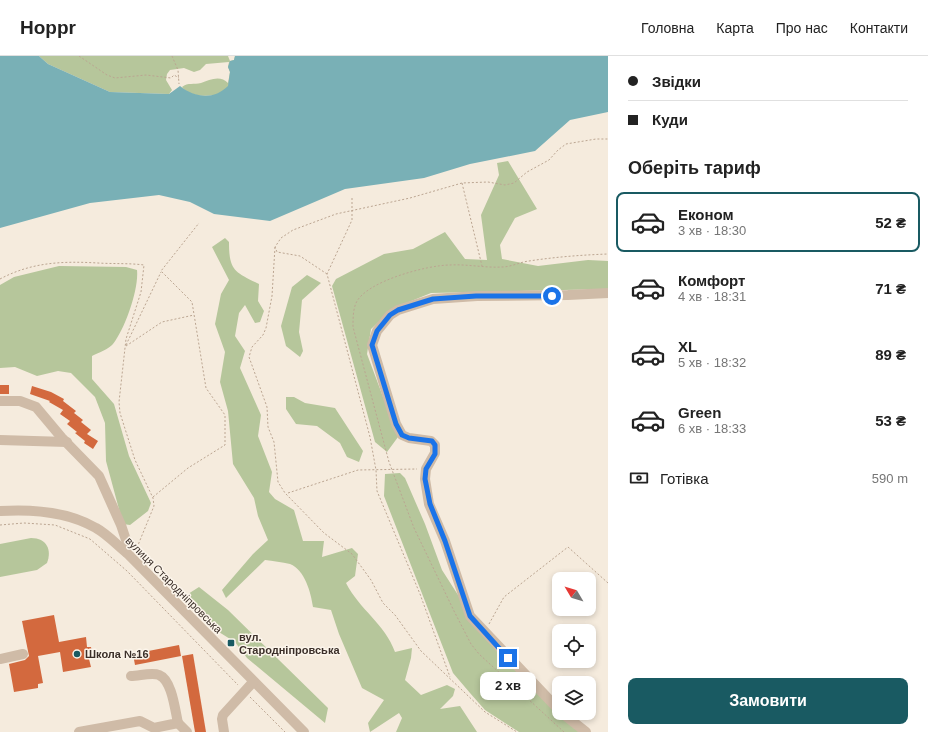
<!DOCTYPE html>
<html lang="uk">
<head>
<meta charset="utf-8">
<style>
  body { margin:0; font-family:Arial,sans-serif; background:#f6f6f6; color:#222; height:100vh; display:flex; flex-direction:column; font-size:15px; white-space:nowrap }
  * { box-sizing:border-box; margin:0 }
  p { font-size:13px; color:#767676 }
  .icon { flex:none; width:22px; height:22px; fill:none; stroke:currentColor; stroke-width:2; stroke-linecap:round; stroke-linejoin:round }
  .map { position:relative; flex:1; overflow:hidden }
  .details { display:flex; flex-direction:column; background:#fff; width:320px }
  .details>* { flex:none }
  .top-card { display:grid; align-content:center; height:88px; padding:0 20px; background:#fff }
  .needle { width:26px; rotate:308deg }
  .controls { position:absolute; left:552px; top:516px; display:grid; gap:8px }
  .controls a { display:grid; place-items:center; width:44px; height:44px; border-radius:8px; background:#fff; box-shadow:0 2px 6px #0003; font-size:20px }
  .end { position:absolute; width:18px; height:18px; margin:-9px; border:5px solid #1a73e8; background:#fff; box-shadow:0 0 0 2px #fff }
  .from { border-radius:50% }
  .bubble { position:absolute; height:28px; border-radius:8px; background:#fff; box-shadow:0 2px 6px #0003; font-size:13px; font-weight:700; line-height:28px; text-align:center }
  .top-card b { display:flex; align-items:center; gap:14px; height:38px; font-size:15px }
  .top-card b+b { border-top:1px solid #e0e0e0 }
  .top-card i { width:10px; height:10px; background:#222 }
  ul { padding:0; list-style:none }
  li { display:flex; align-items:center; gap:12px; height:60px; margin:0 8px 6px; padding:0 12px; border:2px solid transparent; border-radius:8px }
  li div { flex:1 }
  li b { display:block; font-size:15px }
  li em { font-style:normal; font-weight:700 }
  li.selected { border-color:#195a62 }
  li>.icon { width:36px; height:36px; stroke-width:1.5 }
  h2 { padding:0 20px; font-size:18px; line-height:48px }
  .pay { display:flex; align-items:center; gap:10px; height:44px; padding:0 20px; font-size:15px }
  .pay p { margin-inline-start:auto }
  .button { display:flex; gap:8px; margin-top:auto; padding:8px 20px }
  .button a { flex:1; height:46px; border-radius:8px; background:#195a62; color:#fff; font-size:16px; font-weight:700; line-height:46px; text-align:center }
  header { display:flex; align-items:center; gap:24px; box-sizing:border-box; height:56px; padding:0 20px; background:#fff; border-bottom:1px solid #e0e0e0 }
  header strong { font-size:19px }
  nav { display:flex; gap:22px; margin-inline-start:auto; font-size:14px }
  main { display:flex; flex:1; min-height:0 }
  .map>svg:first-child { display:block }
  .green { fill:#b6c69b }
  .water { fill:#79b0b6 }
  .building { fill:#d3693e }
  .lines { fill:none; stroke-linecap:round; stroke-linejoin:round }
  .path { stroke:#bba591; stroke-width:1; stroke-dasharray:2 2; stroke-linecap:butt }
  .minor { stroke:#cfbba7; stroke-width:10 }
  .route { stroke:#1a73e8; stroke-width:5 }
  .poi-dot { fill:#195a62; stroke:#fcf5eb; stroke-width:1.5 }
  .labels { text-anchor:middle; stroke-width:3; stroke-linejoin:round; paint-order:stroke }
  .street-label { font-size:11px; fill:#3b2f29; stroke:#fcf5eb }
  .poi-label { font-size:11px; font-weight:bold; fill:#3b2f29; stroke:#fcf5eb; text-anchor:start }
</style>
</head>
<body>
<header>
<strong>Hoppr</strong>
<nav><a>Головна</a><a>Карта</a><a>Про нас</a><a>Контакти</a></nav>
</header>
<main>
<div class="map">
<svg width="608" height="676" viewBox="0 0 608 676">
  <rect width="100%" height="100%" fill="#f5ebdd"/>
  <g class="green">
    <path d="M39,0H228L230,5L234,4L235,0L262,6C253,13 229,35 220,38C208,41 189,41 182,31C188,26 194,29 201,27C210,23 221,19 228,27L230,16L228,11L229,6L206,8L200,14L194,16L184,12L170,14L167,18L166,24L172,34L169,38L110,36L48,8Z"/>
    <polygon points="508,105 537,153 515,162 500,189 502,203 538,210 588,204 608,205 608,233 431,237 394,252 371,273 367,298 398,381 387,396 375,386 332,230 336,223 384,198 413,193 445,176 465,203 487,204 481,159 499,119 497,107"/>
    <path d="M225,182L229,186C229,214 234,216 259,228L258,245L264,255L260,266L255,267L245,249L239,257L235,280L245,295L240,312L261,359L258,380L272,416L269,436L275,443L294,454L303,485H324L322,501L352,492L358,498L355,520L346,527C359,553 385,568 395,596L412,592L411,602L405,624L421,639L447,629L455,633L453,640L440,653L460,650L477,676H396L402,662L399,657L370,676L368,667L384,644L362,632L339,578L331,554L313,551C311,537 305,514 290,508C282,506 273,505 265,504L226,542L222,534L253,498L268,484L258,460L254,442L233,408L228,355L220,326L225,296L215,268L221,238L229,224L212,191Z"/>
    <path d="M59,210L126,211L137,214C139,233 125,273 113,288C109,293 98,297 92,300V323L114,348L129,400L151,447L148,455L130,469L123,468L106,405L105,367L95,341L71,317L58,315L37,320L15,311L0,312V229L14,221Z"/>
    <polygon points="307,219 321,227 302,244 299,276 303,295 300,301 286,290 281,270 292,231"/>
    <polygon points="286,341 294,341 305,347 335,352 363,395 359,406 347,401 340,387 317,370 296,368 286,353"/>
    <polygon points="400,417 405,422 425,468 442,514 467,553 559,650 589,676 519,676 485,654 470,637 453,617 384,440 385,418"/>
    <path d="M31,482C47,482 52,494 47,507L37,514L0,521V488Z"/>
    <polygon points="199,531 228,554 328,652 325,667 247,602 235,586 214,573 189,547 188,538"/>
  </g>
  <path class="water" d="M0,0H39L48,8L110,36L169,38L180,30C195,42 214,44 228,30L230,16L228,11L230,5L234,4L235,0H608V56L570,64L535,95L470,108L424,122L345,133L270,165L214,158L190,146L159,139L90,147L0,172Z"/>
  <g class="building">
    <rect x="0" y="329" width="9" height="9"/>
    <polygon points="32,330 51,336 64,343 63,345 76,355 74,357 83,364 81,366 91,374 87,378 98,385 93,393 84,387 85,385 75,377 77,376 67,368 70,365 60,358 63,354 49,346 50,345 30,338"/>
    <polygon points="54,559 59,586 86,581 87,591 91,591 93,602 89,603 91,611 63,616 60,596 38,600 43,627 38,628 38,632 14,636 9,608 25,604 29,600 22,565"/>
    <polygon points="179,589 181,600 135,609 133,598"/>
    <polygon points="193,598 206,676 195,676 182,600"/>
  </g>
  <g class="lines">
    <g class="path">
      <polyline points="79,0 107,19 115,22 146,19 171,22 174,19 179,22"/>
      <polyline points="172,0 178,14 179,28"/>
      <polyline points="462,127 482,210"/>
      <polyline points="352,142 352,164 327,218 370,381 376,414 377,435 420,538 450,621"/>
      <polyline points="275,191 272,240 266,272 263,279 252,291 249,301 267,351 268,371 274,386 278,426 285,437 324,477 352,498 371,524 383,547 395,559 421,595 485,656 517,676"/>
      <polyline points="327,218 300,200 277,196 275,191 281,182 293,174 336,158 410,142 462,127 488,126 505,129 514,127 527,116 549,104 558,94 566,88 596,83 608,83"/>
      <path d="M0,223C32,206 63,205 98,207C114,208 129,207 144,209L141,236L126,283L119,346L120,357L135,404L153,442L154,450L136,494"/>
      <polyline points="126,289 161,216"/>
      <polyline points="126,290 162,266 194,259"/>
      <polyline points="288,437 358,414 417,413"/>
      <polyline points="153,441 188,412 225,389 225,359 206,332 192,246 161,215 199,167"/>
      <polyline points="0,469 24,467 55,469 90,483 127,515 238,629"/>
      <polyline points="489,568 504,541 568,491 608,527"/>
      <polyline points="250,641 285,676"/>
      <path d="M564,676L479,598L471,588L454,555L414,472L389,406L353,271C353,263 353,254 356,247C366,225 428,209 450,209C467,208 485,212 502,211C511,211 520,206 529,205C555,201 581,199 608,198"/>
    </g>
    <g class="minor">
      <polyline points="0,345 20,345 36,351 62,382 99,420 121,469 127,487 127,497"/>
      <polyline points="0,384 67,386"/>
      <path d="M0,455C32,453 67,455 96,472C107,478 117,489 127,497L304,676"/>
      <polyline points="0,603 23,598"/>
      <polyline points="559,654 470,560 445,485 429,448 425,423 426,413 435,397 435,389 431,385 409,382 402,379 396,368 372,289 377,275 390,259 398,254 433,243 477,240 568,239 608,237"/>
      <polyline points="562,657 586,676"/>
      <polyline points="178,667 187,676"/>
      <path d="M79,676L140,665L154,672L178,667C175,654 172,624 159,619C152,616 139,620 131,620"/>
      <polyline points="224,676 222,663 223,659 253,626"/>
    </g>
  </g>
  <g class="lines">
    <polyline class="route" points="508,602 470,560 445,485 430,448 425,423 426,413 435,398 435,389 432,385 409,382 402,379 396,368 372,289 377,275 390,259 398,254 433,243 476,240 552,240"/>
  </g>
  <g class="poi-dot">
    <rect x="227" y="583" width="8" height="8" rx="2"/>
    <circle cx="77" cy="598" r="4"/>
  </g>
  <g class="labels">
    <g class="street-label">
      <text transform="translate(174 529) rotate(45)" y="4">вулиця Стародніпровська</text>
    </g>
    <g class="poi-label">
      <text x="239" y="585">вул.<tspan x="239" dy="13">Стародніпровська</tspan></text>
      <text x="85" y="602">Школа №16</text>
    </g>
  </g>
</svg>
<div class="controls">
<a><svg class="needle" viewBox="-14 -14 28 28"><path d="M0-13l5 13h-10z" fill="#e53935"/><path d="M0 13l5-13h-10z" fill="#767676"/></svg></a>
<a><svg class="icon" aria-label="locate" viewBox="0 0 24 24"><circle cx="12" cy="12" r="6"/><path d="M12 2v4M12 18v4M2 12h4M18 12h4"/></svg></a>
<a><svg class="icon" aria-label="layers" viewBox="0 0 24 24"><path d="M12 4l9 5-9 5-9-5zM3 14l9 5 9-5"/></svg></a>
</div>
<i class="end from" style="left:552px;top:240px"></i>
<i class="end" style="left:508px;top:602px"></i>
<div class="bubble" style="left:480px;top:616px;width:56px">2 хв</div>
</div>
<section class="details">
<div class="top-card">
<b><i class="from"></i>Звідки</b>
<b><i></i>Куди</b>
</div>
<h2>Оберіть тариф</h2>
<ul>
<li class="selected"><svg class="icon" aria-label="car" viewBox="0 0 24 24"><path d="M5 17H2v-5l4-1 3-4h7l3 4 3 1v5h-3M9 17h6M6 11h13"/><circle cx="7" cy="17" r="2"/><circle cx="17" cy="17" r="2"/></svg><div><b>Економ</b><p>3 хв · 18:30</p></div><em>52 ₴</em></li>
<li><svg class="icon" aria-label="car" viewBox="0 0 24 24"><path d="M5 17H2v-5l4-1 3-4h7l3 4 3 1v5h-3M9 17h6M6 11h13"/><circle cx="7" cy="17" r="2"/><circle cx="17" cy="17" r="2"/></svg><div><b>Комфорт</b><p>4 хв · 18:31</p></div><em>71 ₴</em></li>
<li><svg class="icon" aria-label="car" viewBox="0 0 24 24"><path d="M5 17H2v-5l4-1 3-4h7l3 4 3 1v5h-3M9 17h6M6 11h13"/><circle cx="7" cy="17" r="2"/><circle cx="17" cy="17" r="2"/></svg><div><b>XL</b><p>5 хв · 18:32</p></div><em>89 ₴</em></li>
<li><svg class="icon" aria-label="car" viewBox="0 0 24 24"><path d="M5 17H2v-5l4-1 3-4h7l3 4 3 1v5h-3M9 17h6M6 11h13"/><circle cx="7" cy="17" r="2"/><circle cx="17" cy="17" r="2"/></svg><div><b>Green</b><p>6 хв · 18:33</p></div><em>53 ₴</em></li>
</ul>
<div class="pay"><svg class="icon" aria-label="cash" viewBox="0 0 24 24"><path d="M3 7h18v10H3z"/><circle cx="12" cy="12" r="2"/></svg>Готівка<p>590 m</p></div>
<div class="button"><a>Замовити</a></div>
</section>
</main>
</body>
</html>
